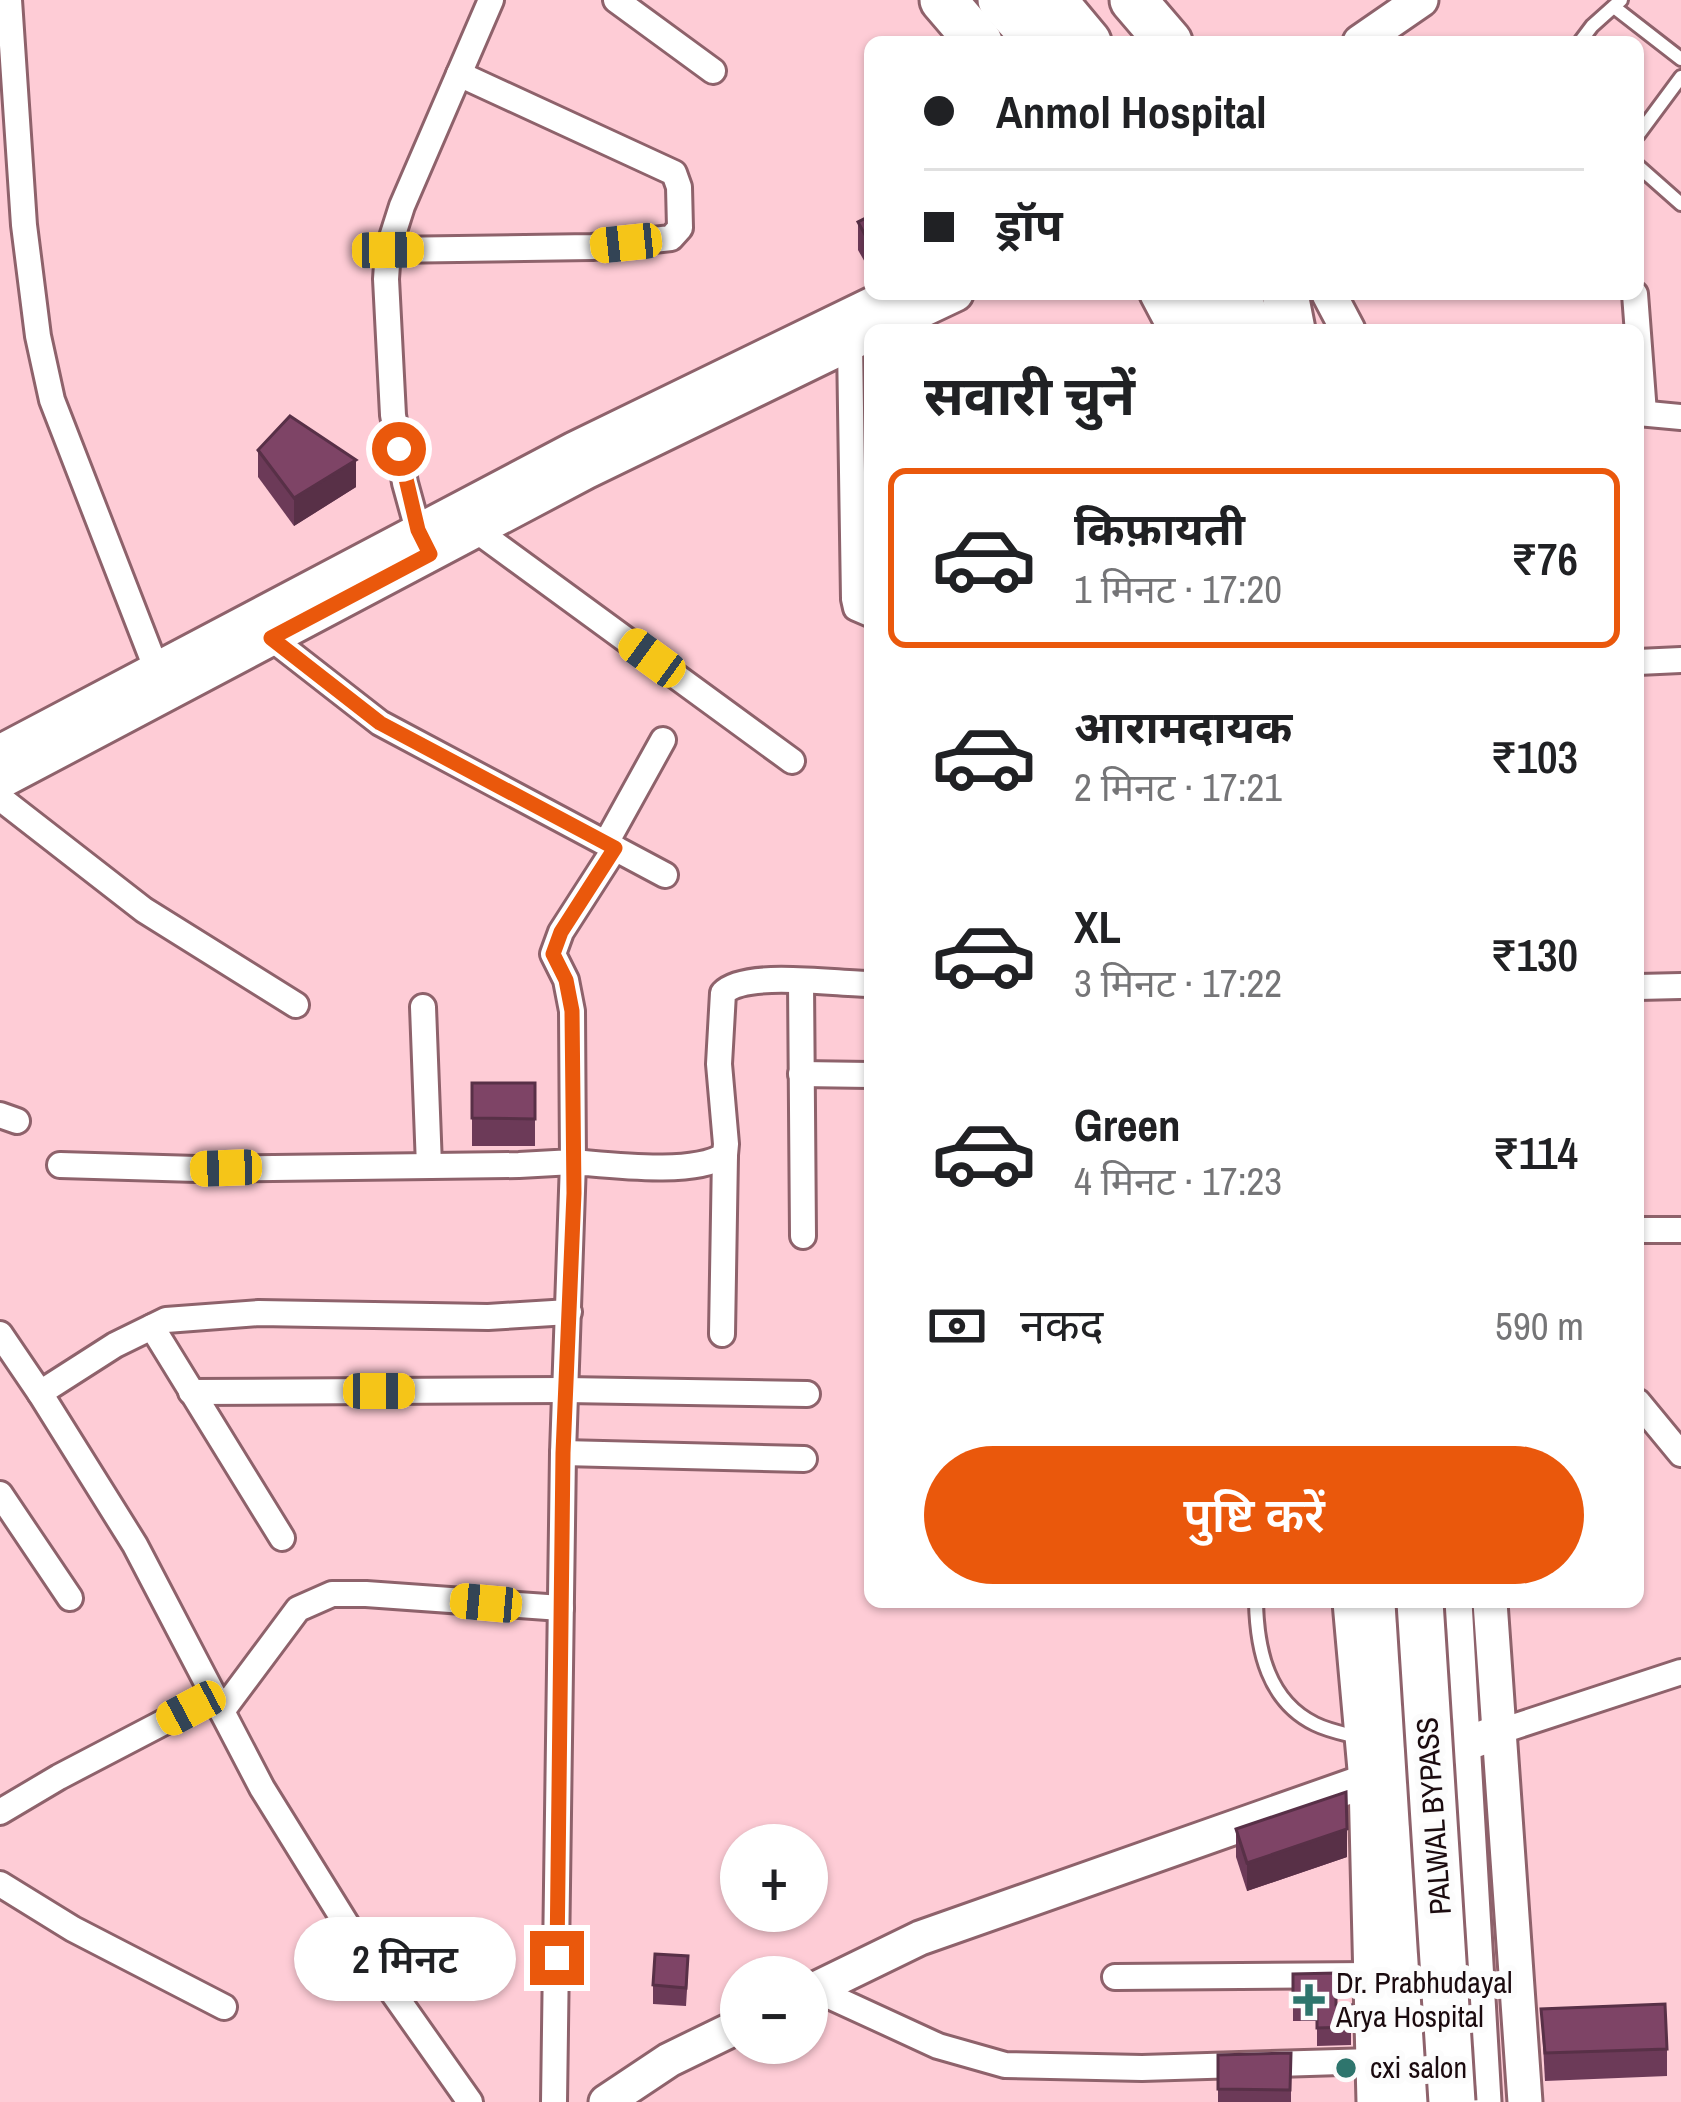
<!DOCTYPE html>
<html lang="hi">
<head>
<meta charset="utf-8">
<style>
  body { margin:0; font-family:"Archivo Narrow","Noto Sans Devanagari",sans-serif; background:#f6f6f6; color:#202124; height:100vh; display:flex; flex-direction:column; font-size:45px; white-space:nowrap }
  * { box-sizing:border-box; margin:0 }
  p { font-size:39px; color:#757577 }
  .icon { flex:none; width:66px; height:66px; fill:none; stroke:currentColor; stroke-width:2; stroke-linecap:round; stroke-linejoin:round }
  .map { position:relative; flex:1; overflow:hidden }
  .details { position:absolute; left:864px; top:324px; width:780px; height:1284px; display:flex; flex-direction:column; background:#fff; border-radius:18px; box-shadow:0 3px 9px #0004 }
  .details>* { flex:none }
  .guide { position:absolute; left:864px; top:36px; width:780px; height:264px; border-radius:18px; box-shadow:0 3px 9px #0004; display:grid; align-content:center; height:264px; padding:0 60px; background:#fff }
  .tools { position:absolute; left:720px; top:1824px; display:grid; gap:24px }
  .tools a { display:grid; place-items:center; width:108px; height:108px; border-radius:50%; background:#fff; box-shadow:0 3px 9px #0004; font-size:60px }
  .end { position:absolute; width:54px; height:54px; margin:-27px; border:15px solid #ea580c; background:#fff; box-shadow:0 0 0 6px #fff }
  .from { border-radius:50% }
  .bubble { position:absolute; height:84px; border-radius:42px; background:#fff; box-shadow:0 3px 9px #0004; font-size:39px; font-weight:600; line-height:84px; text-align:center }
  .car { position:absolute; width:36px; height:72px; margin:-36px -18px; border-radius:15px; box-shadow:0 0 9px 3px #0007; background:linear-gradient(#f5c518 24%,#345 0 40%,#f5c518 0 76%,#345 0 86%,#f5c518 0) }
  .guide b { display:flex; align-items:center; gap:42px; height:114px; font-size:45px }
  .guide b+b { border-top:3px solid #e0e0e0 }
  .guide i { width:30px; height:30px; background:#202124 }
  ul { padding:0; list-style:none }
  li { display:flex; align-items:center; gap:36px; height:180px; margin:0 24px 18px; padding:0 36px; border:6px solid transparent; border-radius:18px }
  li div { flex:1 }
  li b { display:block; font-size:45px }
  li em { font-style:normal; font-weight:600 }
  li.active { border-color:#ea580c }
  li>.icon { width:108px; height:108px; stroke-width:1.5 }
  h2 { padding:0 60px; font-size:54px; line-height:144px }
  .pay { display:flex; align-items:center; gap:30px; height:132px; padding:0 60px; font-size:45px }
  .pay p { margin-inline-start:auto }
  .cta { display:flex; gap:24px; margin-top:auto; padding:24px 60px }
  .cta a { flex:1; height:138px; border-radius:72px; background:#ea580c; color:#fff; font-size:48px; font-weight:600; line-height:138px; text-align:center }
  .map>svg:first-child { display:block }
  .lines { fill:none; stroke-linecap:round; stroke-linejoin:round }
  .lane-casing { stroke:#8e626b; stroke-width:18 }
  .street-casing { stroke:#8e626b; stroke-width:30 }
  .secondary-casing { stroke:#8e626b; stroke-width:39 }
  .highway-casing { stroke:#8e626b; stroke-width:51 }
  .lane { stroke:#fff; stroke-width:12 }
  .street { stroke:#fff; stroke-width:24 }
  .secondary { stroke:#fff; stroke-width:33 }
  .highway { stroke:#fff; stroke-width:45 }
  .highway-bridge-casing { stroke:#8e626b; stroke-width:51; stroke-linecap:butt }
  .highway-bridge { stroke:#fff; stroke-width:45 }
  .wall { fill:#6c3a58 }
  .shaded-wall { fill:#583047 }
  .building { fill:#7e4466; stroke:#583047; stroke-width:3 }
  .route { stroke:#ea580c; stroke-width:15 }
  .poi-dot { fill:#2e756d; stroke:#fcfcfc; stroke-width:4.5 }
  .labels { text-anchor:middle; stroke-width:12; stroke-linejoin:round; paint-order:stroke }
  .street-label { font-size:30px; fill:#1b0b0f; stroke:#fcfcfc }
  .poi-label { font-size:30px; fill:#1b0b0f; stroke:#fcfcfc; text-anchor:start }
</style>
</head>
<body>
<div class="map">
<svg width="1681" height="2102" viewBox="0 0 1681 2102">
  <rect width="100%" height="100%" fill="#feccd6"/>
  <g class="lines">
    <g class="lane-casing">
      <g id="lane">
        <polyline points="1614,7 1681,59"/>
        <polyline points="1580,42 1592,26 1621,0"/>
        <polyline points="1638,135 1681,77"/>
        <polyline points="1638,166 1681,204"/>
        <path d="M1256,1602C1257,1650 1268,1701 1315,1724C1329,1731 1346,1734 1361,1738"/>
      </g>
    </g>
    <g class="street-casing">
      <g id="street">
        <polyline points="9,0 24,225 38,336 52,400 156,668 163,681"/>
        <polyline points="616,0 713,71"/>
        <polyline points="388,250 592,247 671,238 680,228 679,187 674,173 459,74"/>
        <polyline points="1635,294 1644,413"/>
        <polyline points="850,344 854,599 856,608 870,614"/>
        <polyline points="1638,413 1681,417"/>
        <polyline points="476,530 792,761"/>
        <polyline points="424,541 418,530 405,483 393,415 386,279 388,250 402,206 491,0"/>
        <polyline points="271,638 380,723 665,875"/>
        <polyline points="1638,662 1681,660"/>
        <polyline points="0,798 144,910 296,1005"/>
        <polyline points="606,843 663,740"/>
        <polyline points="801,982 803,1236"/>
        <polyline points="1638,987 1681,986"/>
        <polyline points="423,1007 429,1166"/>
        <polyline points="801,1074 870,1075"/>
        <polyline points="0,1115 17,1121"/>
        <polyline points="60,1165 197,1169 519,1165 573,1162 572,1011 566,980 553,954 561,932 615,848"/>
        <polyline points="1638,1230 1681,1230"/>
        <polyline points="152,1327 282,1538"/>
        <polyline points="0,1334 40,1393"/>
        <polyline points="722,1334 725,1155"/>
        <polyline points="191,1392 566,1390 807,1394"/>
        <polyline points="1638,1402 1681,1454"/>
        <polyline points="563,1453 804,1459"/>
        <polyline points="0,1494 70,1598"/>
        <polyline points="222,1711 298,1609 332,1594 366,1594 561,1608"/>
        <polyline points="1498,1732 1681,1672"/>
        <polyline points="0,1812 59,1777 214,1696"/>
        <polyline points="0,1884 73,1929 224,2007"/>
        <polyline points="1115,1977 1371,1975"/>
        <polyline points="814,1989 938,2046 1005,2065 1142,2068 1373,2061"/>
        <polyline points="470,2102 360,1946 262,1788 135,1545 40,1393 115,1345 166,1320 259,1313 488,1317 569,1312"/>
        <path d="M554,2102L563,1453L573,1162C611,1165 694,1176 725,1155L726,1144L719,1064L723,993C745,970 836,984 870,984"/>
      </g>
    </g>
    <g class="secondary-casing">
      <g id="secondary">
        <polyline points="1360,42 1421,0"/>
        <polyline points="1157,294 1176,330"/>
        <polyline points="1329,294 1348,330"/>
        <polyline points="880,330 956,294"/>
        <polyline points="0,752 574,449 893,294"/>
        <polyline points="0,782 586,472 870,334"/>
        <polyline points="1350,1602 1366,1781 1374,2102"/>
        <polyline points="1490,1602 1525,2102"/>
        <polyline points="807,1993 920,1938 1366,1781 1498,1732"/>
        <polyline points="606,2102 669,2060 741,2025"/>
      </g>
    </g>
    <g class="highway-casing">
      <g id="highway">
        <polyline points="943,0 979,42"/>
        <polyline points="1001,0 1039,42"/>
        <polyline points="1053,0 1088,42"/>
        <polyline points="1133,0 1169,42"/>
        <polyline points="1186,294 1207,330"/>
        <polyline points="1236,294 1251,330"/>
        <polyline points="1285,294 1292,330"/>
        <polyline points="1377,1602 1405,2102"/>
        <polyline points="1449,1602 1478,2102"/>
      </g>
    </g>
    <use href="#lane" class="lane"/>
    <use href="#street" class="street"/>
    <use href="#secondary" class="secondary"/>
    <use href="#highway" class="highway"/>
    <g class="highway-bridge-casing">
      <polyline id="highway-bridge" points="1420,1602 1452,2102"/>
    </g>
    <use href="#highway-bridge" class="highway-bridge"/>
  </g>
  <g class="wall">
    <polygon points="870,216 870,271 858,250 858,222"/>
    <polygon points="258,450 356,487 294,526 258,477"/>
    <rect x="472" y="1083" width="63" height="63"/>
    <polygon points="1236,1829 1347,1857 1247,1891 1236,1857"/>
    <polygon points="688,1974 686,2006 653,2004 653,1985"/>
    <polygon points="1293,1974 1336,2005 1351,2005 1351,2045 1317,2046 1317,2021 1293,2021"/>
    <polygon points="1541,2009 1667,2049 1667,2076 1545,2081"/>
    <polygon points="1291,2053 1291,2102 1218,2102 1218,2055"/>
  </g>
  <g class="shaded-wall">
    <polygon points="356,460 356,487 294,526 294,498"/>
    <polygon points="1347,1829 1347,1857 1247,1891 1247,1863"/>
  </g>
  <g class="building">
    <polygon points="870,216 870,244 858,222"/>
    <polygon points="290,416 356,460 294,498 258,450"/>
    <polygon points="472,1083 535,1083 535,1119 472,1118"/>
    <polygon points="1346,1792 1347,1829 1247,1863 1236,1829"/>
    <polygon points="655,1954 688,1956 686,1988 653,1985"/>
    <polygon points="1336,1973 1336,2005 1351,2005 1351,2027 1317,2028 1317,2002 1293,2002 1293,1974"/>
    <polygon points="1665,2004 1667,2049 1545,2053 1541,2009"/>
    <polygon points="1291,2053 1290,2090 1218,2089 1218,2055"/>
  </g>
  <g class="lines">
    <polyline class="route" points="399,449 418,530 430,554 271,638 380,723 615,848 561,932 553,954 566,980 572,1011 574,1193 563,1453 557,1958"/>
  </g>
  <g class="poi-dot">
    <path d="M1303 1982h12v12h12v12h-12v12h-12v-12h-12v-12h12z"/>
    <circle cx="1346" cy="2068" r="12"/>
  </g>
  <g class="labels">
    <g class="street-label">
      <text transform="translate(1434 1816) rotate(-94)" y="10">PALWAL BYPASS</text>
    </g>
    <g class="poi-label">
      <text x="1336" y="1993">Dr. Prabhudayal<tspan x="1336" dy="34">Arya Hospital</tspan></text>
      <text x="1370" y="2078">cxi salon</text>
    </g>
  </g>
</svg>
<div class="tools">
<a>+</a>
<a>−</a>
</div>
<i class="end from" style="left:399px;top:449px"></i>
<i class="end" style="left:557px;top:1958px"></i>
<div class="bubble" style="left:294px;top:1917px;width:222px">2 मिनट</div>
<i class="car" style="left:626px;top:243px;rotate:264deg"></i>
<i class="car" style="left:388px;top:250px;rotate:89deg"></i>
<i class="car" style="left:652px;top:658px;rotate:306deg"></i>
<i class="car" style="left:226px;top:1168px;rotate:268deg"></i>
<i class="car" style="left:379px;top:1391px;rotate:90deg"></i>
<i class="car" style="left:486px;top:1603px;rotate:275deg"></i>
<i class="car" style="left:191px;top:1708px;rotate:242deg"></i>
<div class="guide">
<b><i class="from"></i>Anmol Hospital</b>
<b><i></i>ड्रॉप</b>
</div>
<section class="details">
<h2>सवारी चुनें</h2>
<ul>
<li class="active"><svg class="icon" aria-label="car" viewBox="0 0 24 24"><path d="M5 17H2v-5l4-1 3-4h7l3 4 3 1v5h-3M9 17h6M6 11h13"/><circle cx="7" cy="17" r="2"/><circle cx="17" cy="17" r="2"/></svg><div><b>किफ़ायती</b><p>1 मिनट · 17:20</p></div><em>₹76</em></li>
<li><svg class="icon" aria-label="car" viewBox="0 0 24 24"><path d="M5 17H2v-5l4-1 3-4h7l3 4 3 1v5h-3M9 17h6M6 11h13"/><circle cx="7" cy="17" r="2"/><circle cx="17" cy="17" r="2"/></svg><div><b>आरामदायक</b><p>2 मिनट · 17:21</p></div><em>₹103</em></li>
<li><svg class="icon" aria-label="car" viewBox="0 0 24 24"><path d="M5 17H2v-5l4-1 3-4h7l3 4 3 1v5h-3M9 17h6M6 11h13"/><circle cx="7" cy="17" r="2"/><circle cx="17" cy="17" r="2"/></svg><div><b>XL</b><p>3 मिनट · 17:22</p></div><em>₹130</em></li>
<li><svg class="icon" aria-label="car" viewBox="0 0 24 24"><path d="M5 17H2v-5l4-1 3-4h7l3 4 3 1v5h-3M9 17h6M6 11h13"/><circle cx="7" cy="17" r="2"/><circle cx="17" cy="17" r="2"/></svg><div><b>Green</b><p>4 मिनट · 17:23</p></div><em>₹114</em></li>
</ul>
<div class="pay"><svg class="icon" aria-label="cash" viewBox="0 0 24 24"><path d="M3 7h18v10H3z"/><circle cx="12" cy="12" r="2"/></svg>नकद<p>590 m</p></div>
<div class="cta"><a>पुष्टि करें</a></div>
</section>
</div>
</body>
</html>
